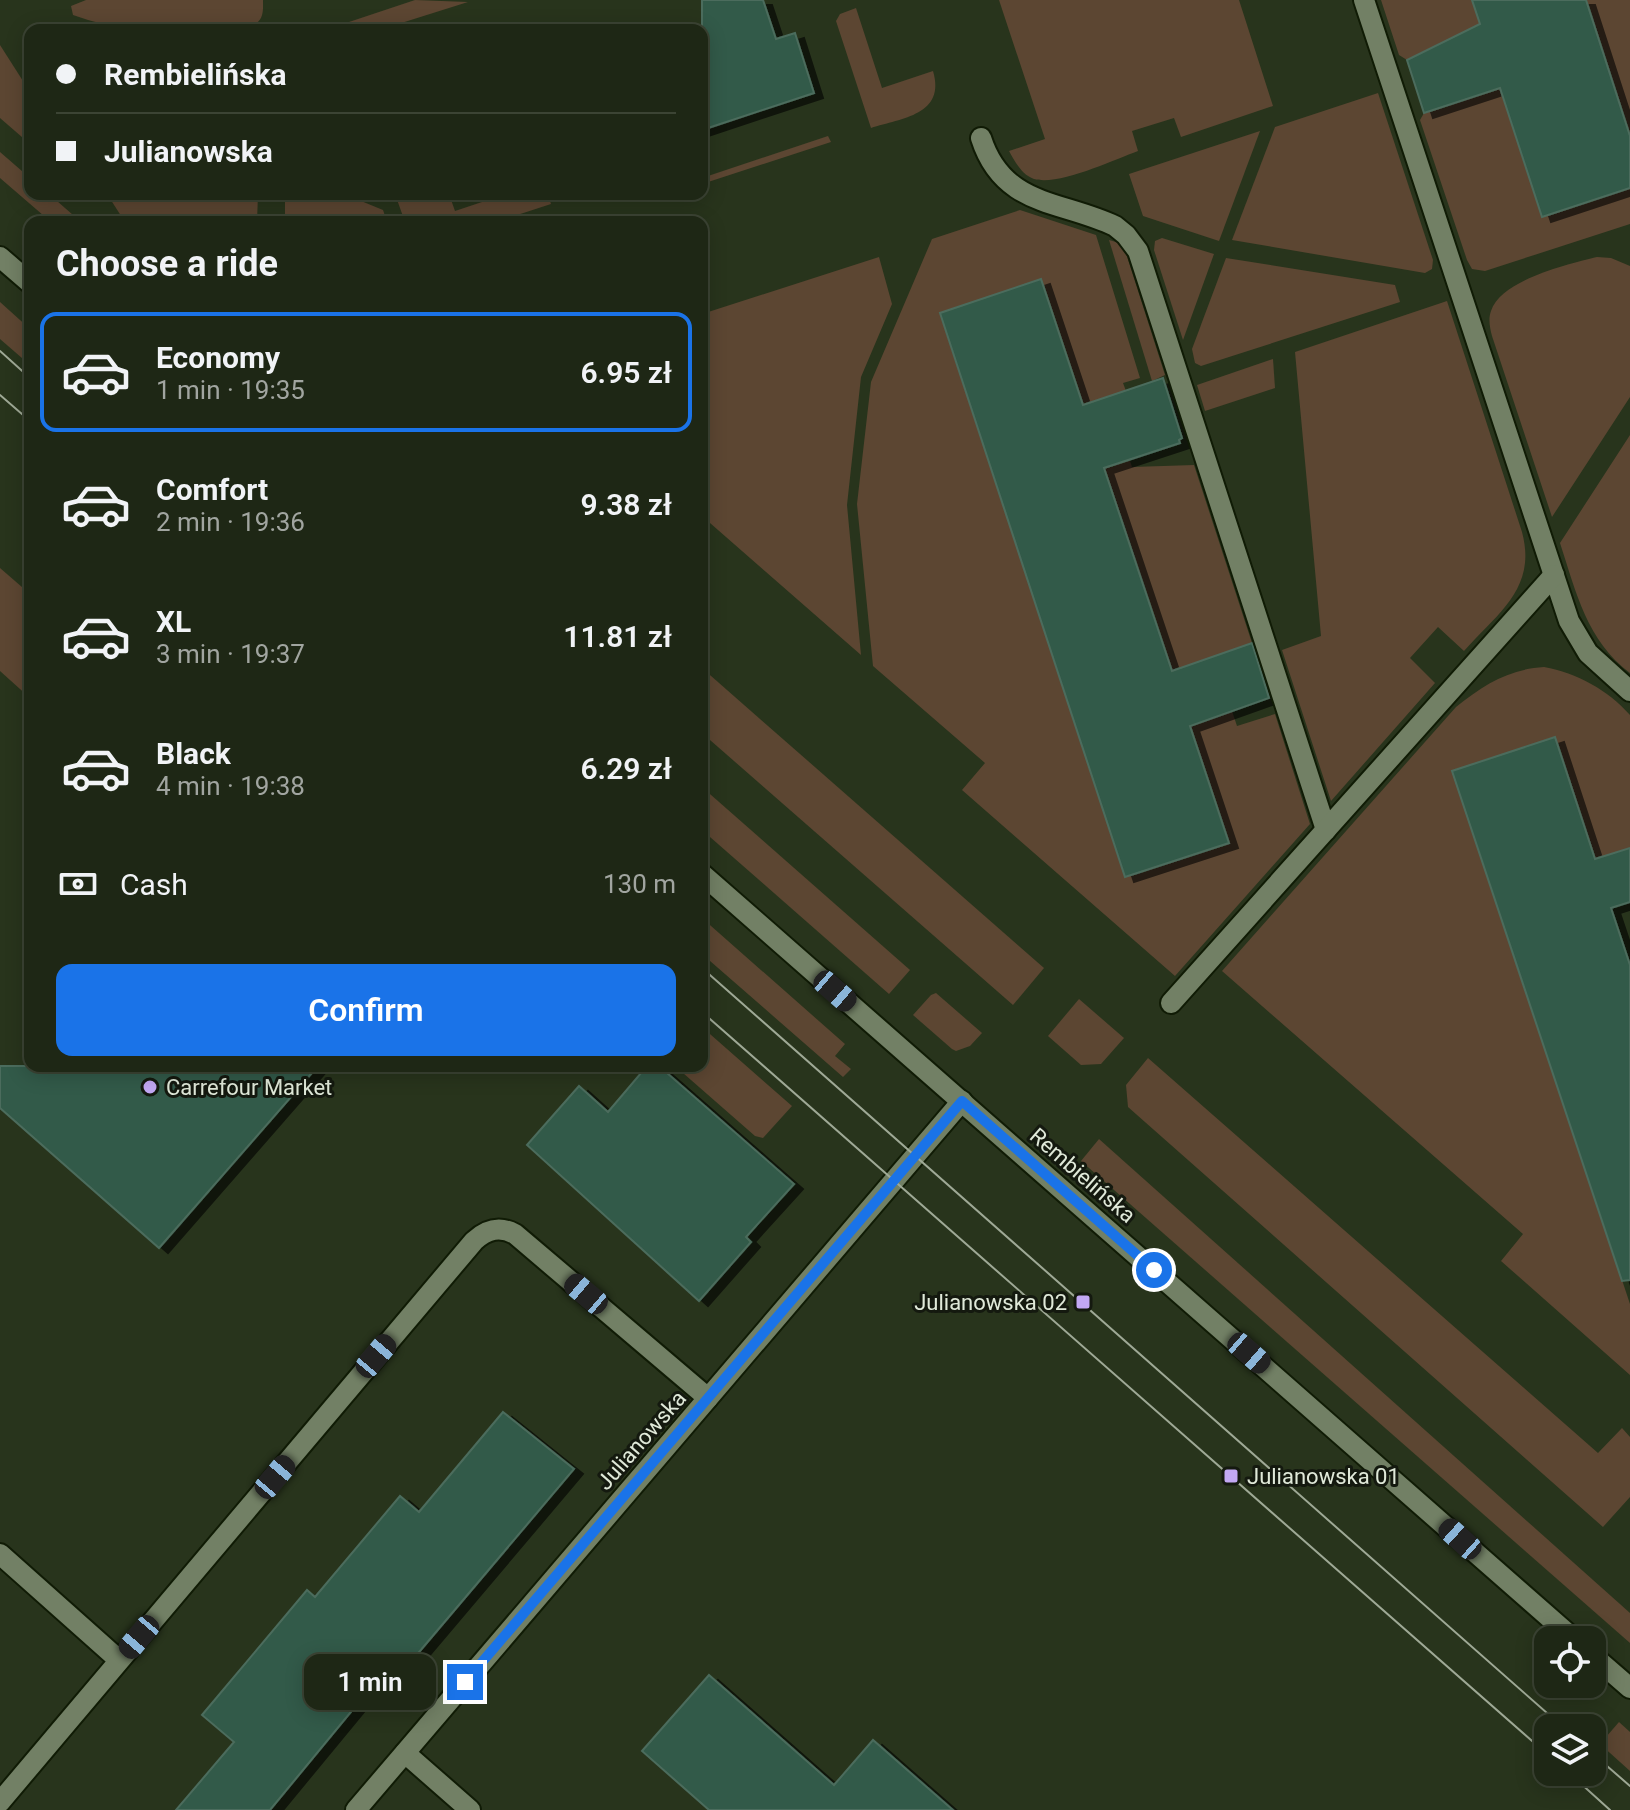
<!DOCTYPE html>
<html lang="en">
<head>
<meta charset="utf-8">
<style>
  body { margin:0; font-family:Roboto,sans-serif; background:#2b3322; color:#f1f3f6; height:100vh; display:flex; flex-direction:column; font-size:30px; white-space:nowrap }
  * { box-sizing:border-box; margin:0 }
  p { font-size:26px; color:#a1a5a0 }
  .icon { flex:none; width:44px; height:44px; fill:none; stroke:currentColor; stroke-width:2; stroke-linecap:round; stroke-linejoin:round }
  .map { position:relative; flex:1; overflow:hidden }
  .drawer { position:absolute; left:24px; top:216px; width:684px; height:856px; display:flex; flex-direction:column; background:#1e2715; border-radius:16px; box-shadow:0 4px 20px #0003,0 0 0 2px #3c4434 }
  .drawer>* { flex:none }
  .top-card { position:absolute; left:24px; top:24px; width:684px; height:176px; border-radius:16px; box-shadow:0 4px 20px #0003,0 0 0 2px #3c4434; display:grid; align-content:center; height:176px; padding:0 32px; background:#1e2715 }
  .controls { position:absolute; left:1534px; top:1626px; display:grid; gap:16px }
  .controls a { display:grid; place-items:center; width:72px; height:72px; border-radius:16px; background:#1e2715; box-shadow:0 4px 20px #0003,0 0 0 2px #3c4434; font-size:40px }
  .end { position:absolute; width:36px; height:36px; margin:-18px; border:10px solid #1a73e8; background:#fff; box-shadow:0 0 0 4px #fff }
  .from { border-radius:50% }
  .bubble { position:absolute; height:56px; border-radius:16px; background:#1e2715; box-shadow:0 4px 20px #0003,0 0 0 2px #3c4434; font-size:26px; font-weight:600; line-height:56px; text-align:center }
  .car { position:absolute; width:24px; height:48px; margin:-24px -12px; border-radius:10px; box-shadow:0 0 6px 2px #0007; background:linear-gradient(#222 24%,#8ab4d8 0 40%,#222 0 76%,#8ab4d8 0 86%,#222 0) }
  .top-card b { display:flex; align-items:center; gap:28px; height:76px; font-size:30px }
  .top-card b+b { border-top:2px solid #3c4434 }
  .top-card i { width:20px; height:20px; background:#f1f3f6 }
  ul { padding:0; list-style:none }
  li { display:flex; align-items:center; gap:24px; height:120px; margin:0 16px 12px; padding:0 16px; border:4px solid transparent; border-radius:16px }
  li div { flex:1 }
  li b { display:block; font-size:30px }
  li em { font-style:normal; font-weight:600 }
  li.active { border-color:#1a73e8 }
  li>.icon { width:72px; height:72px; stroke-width:1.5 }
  h2 { padding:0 32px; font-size:36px; line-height:96px }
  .pay { display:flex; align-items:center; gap:20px; height:88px; padding:0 32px; font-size:30px }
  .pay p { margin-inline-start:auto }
  .button { display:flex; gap:16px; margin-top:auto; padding:16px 32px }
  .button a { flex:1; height:92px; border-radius:16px; background:#1a73e8; color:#fff; font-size:32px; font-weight:600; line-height:92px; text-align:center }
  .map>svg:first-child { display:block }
  .green { fill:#5c4632 }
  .building { fill:#325a48; stroke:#4c6c5d; stroke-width:2; filter:url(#shadow) }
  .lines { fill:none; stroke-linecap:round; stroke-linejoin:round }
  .minor-casing { stroke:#101b05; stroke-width:24 }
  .tertiary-casing { stroke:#101b05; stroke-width:24 }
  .minor { stroke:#728065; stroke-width:20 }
  .tertiary { stroke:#728065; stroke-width:20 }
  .tram { stroke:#9fa996; stroke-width:2 }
  .route { stroke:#1a73e8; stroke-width:10 }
  .poi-dot { fill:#c2a8f3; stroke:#14190f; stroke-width:3 }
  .labels { text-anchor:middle; stroke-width:6; stroke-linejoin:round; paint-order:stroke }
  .poi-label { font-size:22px; fill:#e0e9d9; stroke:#14190f; text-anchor:start }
  .street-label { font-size:22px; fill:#e0e9d9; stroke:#14190f }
</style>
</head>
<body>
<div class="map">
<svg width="1630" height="1810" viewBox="0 0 1630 1810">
  <defs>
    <filter id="shadow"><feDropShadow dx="9" dy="5" stdDeviation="0" flood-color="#0009"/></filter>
  </defs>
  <rect width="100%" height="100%" fill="#28341c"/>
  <g class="green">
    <path d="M86,0H263C263,9 264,17 257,23C245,34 153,32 134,30C113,27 93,22 73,15L71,6Z"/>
    <polygon points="415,0 468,2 395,25 396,30 342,30 340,25"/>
    <path d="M999,0H1239L1273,106L1181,137L1174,118L1132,131L1138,151C1113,160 1059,186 1034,179C1022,175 1015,162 1009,151L1045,139Z"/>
    <polygon points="1381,0 1472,0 1484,38 1413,62 1411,58 1407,60 1399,55"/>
    <polygon points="1586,0 1630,0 1630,136"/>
    <path d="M856,8L882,88L933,71C946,115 902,118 871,128L836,21L840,14Z"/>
    <polygon points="0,45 30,92 30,144 0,118"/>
    <polygon points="1500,88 1542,217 1630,188 1630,224 1485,271 1472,269 1467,260 1420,120 1424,113"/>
    <polygon points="1378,93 1433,260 1432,269 1425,273 1232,240 1275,127"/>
    <polygon points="1260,131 1219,241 1143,216 1129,174"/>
    <polygon points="828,136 831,142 702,184 702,178"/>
    <polygon points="0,152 30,178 30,194 49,194 81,222 51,222 0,178"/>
    <polygon points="107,194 258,194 257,222 125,222"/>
    <polygon points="285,194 344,194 383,210 387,222 285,222"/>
    <polygon points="395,194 449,194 455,211 506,194 548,194 551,204 496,222 405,222"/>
    <polygon points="1020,210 1096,235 1140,378 1123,383 1126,391 1083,405 1041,279 940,314 1125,876 1229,843 1188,718 1230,705 1237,726 1275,714 1310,824 1175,976 962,790 985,763 873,666 857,504 871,382 932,239"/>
    <polygon points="1162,238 1214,254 1183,340 1154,250 1155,241"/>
    <polygon points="1109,240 1123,244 1165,375 1152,381"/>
    <polygon points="879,257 892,304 861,377 847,505 861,655 702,516 702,314"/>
    <path d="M1597,257L1611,258L1630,266V397L1552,517L1492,336C1490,328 1488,319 1491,311C1501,280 1568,264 1597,257Z"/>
    <polygon points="1226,258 1395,285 1400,302 1201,366 1195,363 1192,349"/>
    <path d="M1447,301L1522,532C1537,588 1499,612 1464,651L1438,627L1410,658L1435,683L1331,801L1282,650L1321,636L1295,352Z"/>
    <polygon points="0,302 30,329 30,365 0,339"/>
    <polygon points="1273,359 1275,388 1205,411 1197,385"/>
    <path d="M1630,435V673C1587,641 1576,592 1560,543Z"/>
    <polygon points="1124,442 1132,467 1194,465 1252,643 1172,671 1098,450"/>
    <polygon points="0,568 30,594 30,698 0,671"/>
    <path d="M1544,667C1577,673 1608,690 1630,715V848L1595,859L1554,737L1453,771L1630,1304V1375L1501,1261L1523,1234L1222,971L1456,707C1483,685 1509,669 1544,667Z"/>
    <polygon points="702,668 1044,968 1013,1005 702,733"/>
    <polygon points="702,787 910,970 889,994 702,830"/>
    <polygon points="702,918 845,1044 835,1056 851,1069 843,1077 702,954"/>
    <polygon points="936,993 982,1033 970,1046 956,1051 952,1049 913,1015 931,995"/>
    <polygon points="1079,999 1124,1038 1101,1064 1081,1065 1048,1036"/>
    <polygon points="702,1027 792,1106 763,1138 755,1136 675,1066 702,1066"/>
    <polygon points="1148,1058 1598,1453 1622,1428 1630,1437 1630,1497 1603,1527 1128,1107 1126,1085"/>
    <polygon points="1099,1139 1630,1613 1630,1643 1081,1161"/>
    <polygon points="1619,1722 1630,1732 1630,1771 1600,1744"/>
  </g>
  <g class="building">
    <polygon points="702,0 763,0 776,39 795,33 814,93 702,130"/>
    <polygon points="1472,0 1586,0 1630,136 1630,188 1542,217 1500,88 1424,113 1407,60 1480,24"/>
    <polygon points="1041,279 1083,405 1163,378 1182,438 1179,440 1180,443 1104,468 1172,671 1252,643 1269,698 1190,726 1229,843 1125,877 940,313"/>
    <polygon points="1555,737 1595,859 1630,848 1630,902 1611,908 1630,965 1630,1280 1622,1281 1452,771"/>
    <polygon points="0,1066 318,1066 159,1248 0,1108"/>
    <polygon points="647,1066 659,1066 794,1184 746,1237 751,1242 699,1301 527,1145 579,1086 608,1112"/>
    <polygon points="503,1412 574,1469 403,1671 392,1662 270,1810 176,1810 234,1742 202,1715 307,1590 315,1597 400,1496 419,1512"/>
    <polygon points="709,1675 834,1785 873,1740 953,1810 709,1810 642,1751"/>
  </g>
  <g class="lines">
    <g class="minor-casing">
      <g id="minor">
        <polyline points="1364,0 1569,621 1588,653 1630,691"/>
        <path d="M981,138C1003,207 1060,200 1115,226L1126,235L1138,251L1326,830"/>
        <polyline points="1171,1003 1554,575"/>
        <polyline points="0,1554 119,1660"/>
        <polyline points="405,1753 470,1810"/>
        <path d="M0,1802L474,1241C487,1229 500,1226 515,1234L708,1398"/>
        <polyline points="356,1810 962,1101"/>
      </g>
    </g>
    <g class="tertiary-casing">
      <g id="tertiary">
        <polyline points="0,257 30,283"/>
        <polyline points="702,874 1575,1640"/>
        <polyline points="1592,1655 1630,1688"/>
      </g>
    </g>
    <use href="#minor" class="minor"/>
    <use href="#tertiary" class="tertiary"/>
    <g class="tram">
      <polyline points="0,351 30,378"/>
      <polyline points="0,395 30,421"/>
      <polyline points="702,968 1564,1728"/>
      <polyline points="702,1012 1548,1755"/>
      <polyline points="1592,1753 1630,1786"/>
      <polyline points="1568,1772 1610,1810"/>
    </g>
  </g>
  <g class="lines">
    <polyline class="route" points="465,1682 962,1101 1154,1270"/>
  </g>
  <g class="poi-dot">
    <circle cx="150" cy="1087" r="8"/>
    <rect x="1075" y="1294" width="16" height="16" rx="4"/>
    <rect x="1223" y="1468" width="16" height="16" rx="4"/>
  </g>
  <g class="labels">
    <g class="poi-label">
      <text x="166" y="1095">Carrefour Market</text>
      <text x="1067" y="1310" text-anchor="end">Julianowska 02</text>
      <text x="1247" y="1484">Julianowska 01</text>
    </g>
    <g class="street-label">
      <text transform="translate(1083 1175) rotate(41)" y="8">Rembielińska</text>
      <text transform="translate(641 1440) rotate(-49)" y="8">Julianowska</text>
    </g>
  </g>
</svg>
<div class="controls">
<a><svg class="icon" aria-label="locate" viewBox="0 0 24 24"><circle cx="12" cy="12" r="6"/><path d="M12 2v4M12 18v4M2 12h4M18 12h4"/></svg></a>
<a><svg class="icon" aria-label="layers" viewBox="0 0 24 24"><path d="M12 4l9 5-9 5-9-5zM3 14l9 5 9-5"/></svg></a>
</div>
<i class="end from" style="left:1154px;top:1270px"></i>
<i class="end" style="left:465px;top:1682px"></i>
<div class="bubble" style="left:304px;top:1654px;width:132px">1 min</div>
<i class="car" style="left:835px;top:991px;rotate:131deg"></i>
<i class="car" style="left:586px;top:1294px;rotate:310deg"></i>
<i class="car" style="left:1249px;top:1353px;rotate:131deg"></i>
<i class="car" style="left:376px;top:1356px;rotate:40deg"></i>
<i class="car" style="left:275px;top:1477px;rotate:40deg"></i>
<i class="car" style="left:1460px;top:1539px;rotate:312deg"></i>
<i class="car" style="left:139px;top:1637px;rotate:220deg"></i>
<div class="top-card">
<b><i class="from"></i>Rembielińska</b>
<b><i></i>Julianowska</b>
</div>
<section class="drawer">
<h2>Choose a ride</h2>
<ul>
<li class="active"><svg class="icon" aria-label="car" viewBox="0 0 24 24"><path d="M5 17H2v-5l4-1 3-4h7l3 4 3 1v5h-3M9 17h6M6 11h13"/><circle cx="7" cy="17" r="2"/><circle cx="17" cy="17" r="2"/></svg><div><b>Economy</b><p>1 min · 19:35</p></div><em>6.95 zł</em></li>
<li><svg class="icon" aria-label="car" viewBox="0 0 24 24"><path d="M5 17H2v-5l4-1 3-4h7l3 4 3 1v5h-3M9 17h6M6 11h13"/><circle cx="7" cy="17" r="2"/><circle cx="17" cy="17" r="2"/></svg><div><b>Comfort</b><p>2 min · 19:36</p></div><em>9.38 zł</em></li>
<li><svg class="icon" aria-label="car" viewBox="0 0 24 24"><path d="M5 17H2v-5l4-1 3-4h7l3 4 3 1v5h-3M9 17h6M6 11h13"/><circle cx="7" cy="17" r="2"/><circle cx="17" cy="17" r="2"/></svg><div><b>XL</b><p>3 min · 19:37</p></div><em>11.81 zł</em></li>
<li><svg class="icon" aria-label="car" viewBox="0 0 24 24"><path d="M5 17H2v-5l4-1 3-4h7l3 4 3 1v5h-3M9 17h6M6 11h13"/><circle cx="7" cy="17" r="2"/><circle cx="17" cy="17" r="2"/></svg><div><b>Black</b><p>4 min · 19:38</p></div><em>6.29 zł</em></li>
</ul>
<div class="pay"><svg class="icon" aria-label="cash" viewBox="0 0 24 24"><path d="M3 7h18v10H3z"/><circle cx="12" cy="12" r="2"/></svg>Cash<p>130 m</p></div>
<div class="button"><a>Confirm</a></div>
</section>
</div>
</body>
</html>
